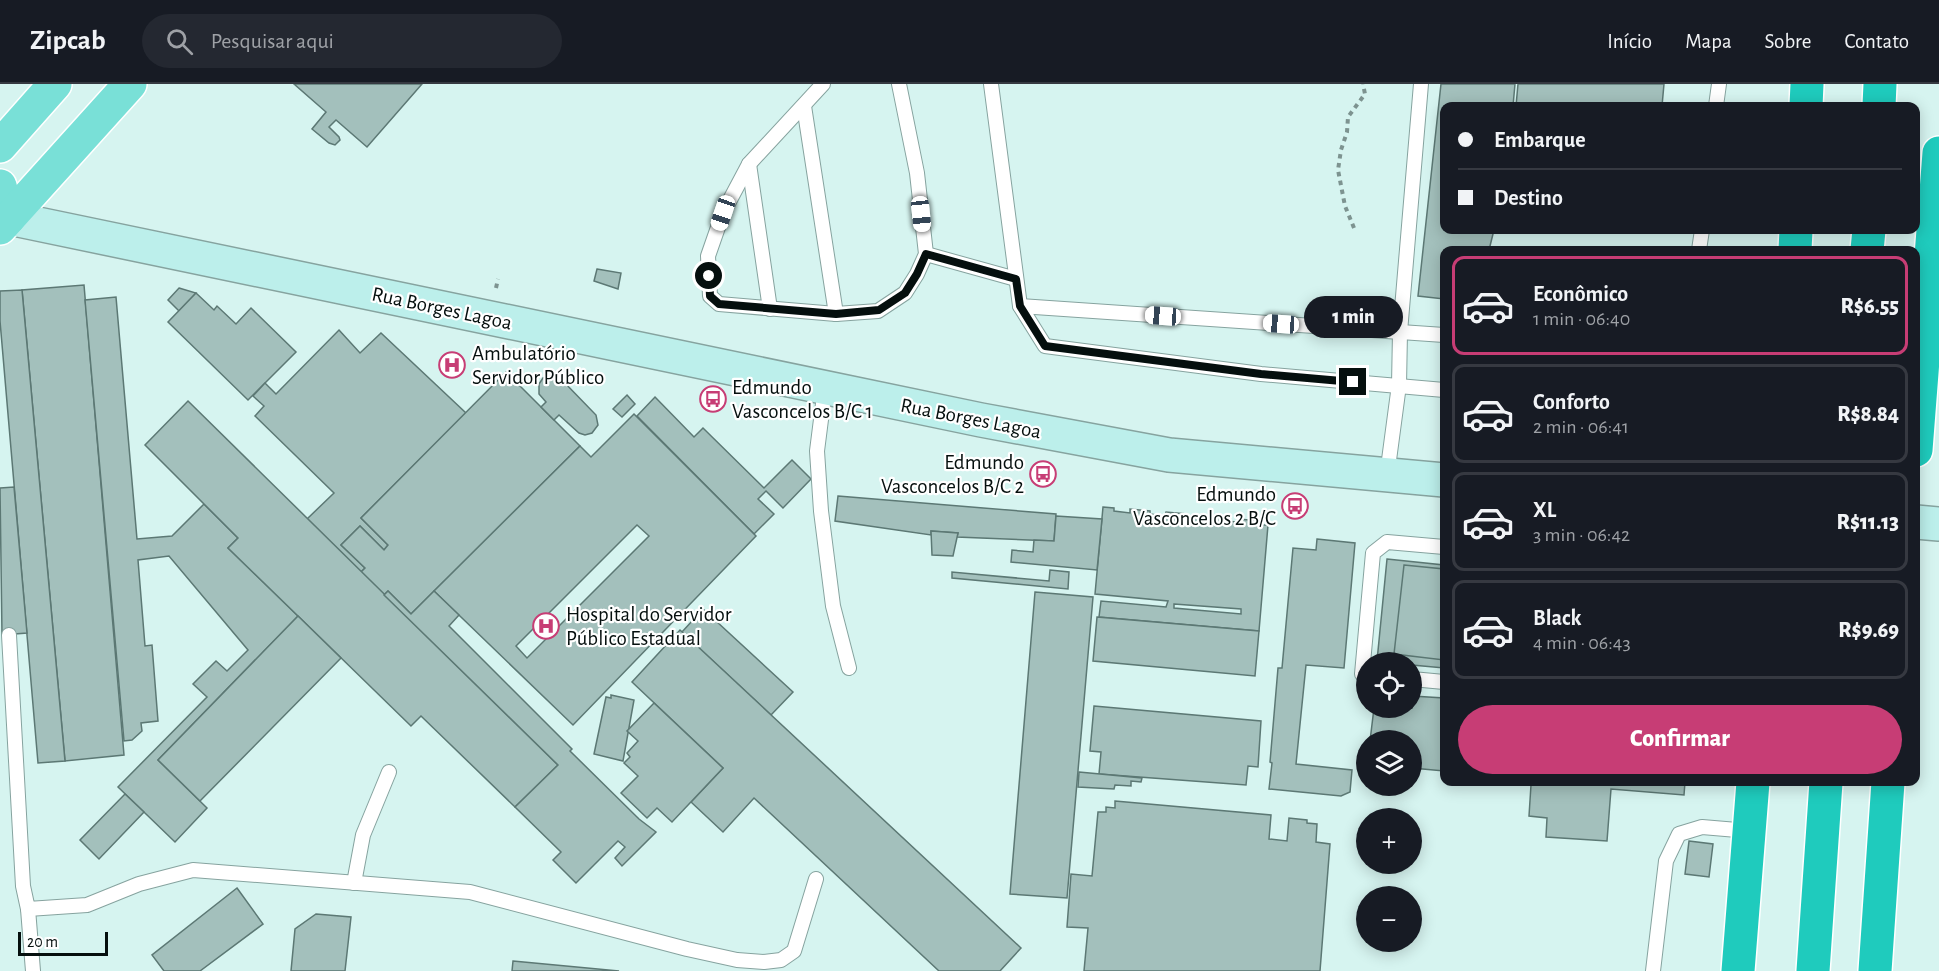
<!DOCTYPE html>
<html lang="pt">
<head>
<meta charset="utf-8">
<style>
  body { margin:0; font-family:"Alegreya Sans",sans-serif; background:#242831; color:#f1f3f6; height:100vh; display:flex; flex-direction:column; font-size:22px; white-space:nowrap }
  * { box-sizing:border-box; margin:0 }
  p { font-size:20px; color:#9ea1a6 }
  .icon { flex:none; width:33px; height:33px; fill:none; stroke:currentColor; stroke-width:2; stroke-linecap:round; stroke-linejoin:round }
  .map { position:relative; flex:1; overflow:hidden }
  .details { position:absolute; left:1440px; top:162px; width:480px; height:540px; display:flex; flex-direction:column; background:#171b24; border-radius:12px; box-shadow:0 3px 15px #0003 }
  .details>* { flex:none }
  .hud { position:absolute; left:1440px; top:18px; width:480px; height:132px; border-radius:12px; box-shadow:0 3px 15px #0003; display:grid; align-content:center; height:132px; padding:0 18px; background:#171b24 }
  .controls { position:absolute; left:1356px; top:568px; display:grid; gap:12px }
  .controls a { display:grid; place-items:center; width:66px; height:66px; border-radius:50%; background:#171b24; box-shadow:0 3px 15px #0003; font-size:30px }
  .scale { position:absolute; left:18px; bottom:15px; width:90px; box-sizing:border-box; padding-left:6px; border:3px solid #050f0e; border-top:0; font-size:16px; line-height:21px; white-space:nowrap; color:#050f0e; -webkit-text-stroke:4px #fff; paint-order:stroke }
  .end { position:absolute; width:27px; height:27px; margin:-14px; border:8px solid #050f0e; background:#fff; box-shadow:0 0 0 3px #fff }
  .from { border-radius:50% }
  .bubble { position:absolute; height:42px; border-radius:21px; background:#171b24; box-shadow:0 3px 15px #0003; font-size:20px; font-weight:800; line-height:42px; text-align:center }
  .car { position:absolute; width:18px; height:36px; margin:-18px -9px; border-radius:8px; box-shadow:0 0 4px 2px #0007; background:linear-gradient(#fff 24%,#345 0 40%,#fff 0 76%,#345 0 86%,#fff 0) }
  .hud b { display:flex; align-items:center; gap:21px; height:57px; font-size:22px }
  .hud b+b { border-top:2px solid #363941 }
  .hud i { width:15px; height:15px; background:#f1f3f6 }
  ul { padding:10px 0 0; list-style:none }
  li { display:flex; align-items:center; gap:18px; height:99px; margin:0 12px 9px; padding:0 6px; border:3px solid #363941; border-radius:12px }
  li div { flex:1 }
  li b { display:block; font-size:22px }
  li em { font-style:normal; font-weight:800 }
  li.selected { border-color:#c73d75 }
  li>.icon { width:54px; height:54px; stroke-width:1.5 }
  .primary-button { display:flex; gap:12px; margin-top:auto; padding:12px 18px }
  .primary-button a { flex:1; height:69px; border-radius:36px; background:#c73d75; color:#fff; font-size:24px; font-weight:800; line-height:69px; text-align:center }
  header { display:flex; align-items:center; gap:36px; box-sizing:border-box; height:84px; padding:0 30px; background:#171b24; border-bottom:2px solid #363941 }
  header strong { font-size:28px }
  nav { display:flex; gap:33px; margin-inline-start:auto; font-size:21px }
  .search { width:420px; height:54px; background:#242831; display:flex; align-items:center; gap:15px; box-sizing:border-box; padding:0 21px; border-radius:33px; color:#9ea1a6; font-size:22px }
  .map>svg:first-child { display:block }
  .building { fill:#a3c0bc; stroke:#5c7874; stroke-width:1.5; fill-rule:evenodd }
  .lines { fill:none; stroke-linecap:round; stroke-linejoin:round }
  .lane-casing { stroke:#86a39f; stroke-width:16 }
  .secondary-casing { stroke:#86a39f; stroke-width:36 }
  .primary-casing { stroke:#fff; stroke-width:36 }
  .highway-casing { stroke:#fff; stroke-width:36 }
  .path { stroke:#7d9390; stroke-width:4; stroke-dasharray:4.5 4.5; stroke-linecap:butt }
  .lane { stroke:#fff; stroke-width:14 }
  .secondary { stroke:#bcefeb; stroke-width:33 }
  .primary { stroke:#79e0d7; stroke-width:33 }
  .highway { stroke:#1fcbbd; stroke-width:33 }
  .route { stroke:#050f0e; stroke-width:8 }
  .labels { text-anchor:middle; stroke-width:4.5; stroke-linejoin:round; paint-order:stroke }
  .street-label { font-size:21px; fill:#050f0e; stroke:#fff }
  .poi-label { font-size:21px; fill:#050f0e; stroke:#fff; text-anchor:start }
</style>
</head>
<body>
<header>
<strong>Zipcab</strong>
<div class="search"><svg class="icon" aria-label="search" viewBox="0 0 24 24"><circle cx="10" cy="10" r="6"/><path d="M15 15l6 6"/></svg>Pesquisar aqui</div>
<nav><a>Início</a><a>Mapa</a><a>Sobre</a><a>Contato</a></nav>
</header>
<div class="map">
<svg width="1939" height="887" viewBox="0 0 1939 887">
  <rect width="100%" height="100%" fill="#d6f4f0"/>
  <g class="building">
    <polygon points="294,0 422,0 367,63 336,36 329,43 339,53 340,56 335,61 329,59 312,45 326,28"/>
    <polygon points="1441,0 1515,0 1513,22 1444,22 1444,146 1494,146 1489,166 1444,166 1444,215 1418,212"/>
    <polygon points="1518,0 1664,0 1662,22 1516,22"/>
    <polygon points="597,185 621,189 618,205 594,197"/>
    <polygon points="84,201 124,671 65,677 22,206"/>
    <polygon points="179,204 196,209 179,227 168,216"/>
    <polygon points="22,206 65,677 38,679 0,237 0,207"/>
    <polygon points="196,209 214,226 217,222 236,240 251,224 296,268 248,316 168,238"/>
    <polygon points="116,213 137,455 172,452 204,420 238,454 228,464 298,532 158,676 207,724 175,758 118,703 207,613 193,600 216,577 227,587 248,566 169,472 138,476 145,562 152,561 158,637 141,639 142,647 132,656 124,657 85,216"/>
    <polygon points="339,246 360,269 381,249 466,329 361,434 388,461 384,466 360,442 341,461 365,484 361,488 307,435 334,409 255,332 264,322 253,312 265,299 276,310"/>
    <polygon points="506,288 580,362 411,530 388,507 384,511 361,488 365,484 341,461 360,442 384,466 388,461 361,434"/>
    <polygon points="549,292 561,295 596,331 598,341 592,349 585,351 579,349 559,331 554,336 541,323 546,318 539,310 539,300 543,294"/>
    <polygon points="627,311 635,320 622,333 613,325"/>
    <polygon points="655,313 694,353 703,344 764,404 792,376 811,395 783,424 766,407 758,415 774,430 754,450 637,332"/>
    <polygon points="188,317 558,681 515,723 421,632 411,642 298,532 228,464 238,454 145,361"/>
    <path d="M634,330L756,452L573,641L434,507L580,362L591,373ZM637,441L649,452L527,574L516,562Z"/>
    <polygon points="14,403 27,549 2,551 0,404"/>
    <polygon points="838,412 1056,430 1054,457 957,453 958,449 931,447 931,451 835,437"/>
    <path d="M1103,423L1114,424V427L1130,429V425L1150,427V430L1165,432L1166,428L1187,430V433L1195,434L1202,435L1203,432L1225,434L1224,437L1238,438V435L1261,437V441H1268L1259,547L1099,533L1101,517L1166,523L1168,517L1095,510ZM1174,520L1241,525V530L1174,524Z"/>
    <polygon points="1056,432 1102,435 1097,486 1011,478 1012,466 1033,468 1034,456 1054,457"/>
    <polygon points="931,447 958,449 953,472 932,471"/>
    <polygon points="1317,455 1355,459 1344,584 1306,581 1296,680 1352,686 1350,708 1341,712 1269,705 1272,679 1270,678 1278,584 1282,584 1293,464 1316,466"/>
    <polygon points="1387,475 1444,481 1444,584 1412,581 1412,579 1377,577"/>
    <polygon points="1404,481 1444,485 1444,576 1394,570"/>
    <polygon points="1050,486 1069,488 1068,505 952,494 952,488 1049,497"/>
    <polygon points="388,507 411,530 434,507 459,531 449,542 572,665 570,667 639,735 656,748 622,782 615,774 625,763 618,757 576,799 553,776 561,768 515,723 558,681 384,511"/>
    <polygon points="1035,508 1093,513 1067,814 1010,810"/>
    <polygon points="703,525 793,608 771,631 682,548"/>
    <polygon points="298,532 341,574 200,717 158,676"/>
    <polygon points="1097,533 1259,547 1255,592 1093,577"/>
    <polygon points="680,546 1021,864 1000,887 939,887 754,714 723,748 691,718 723,684 632,598"/>
    <polygon points="611,611 634,616 623,677 594,670 606,613 611,614"/>
    <polygon points="1412,612 1444,614 1444,687 1412,684 1412,657 1370,657 1374,624 1412,624"/>
    <polygon points="654,619 723,684 672,738 657,724 647,734 621,709 638,692 624,679 630,673 627,669 638,657 627,647"/>
    <polygon points="1094,622 1261,637 1258,683 1248,682 1246,701 1099,690 1101,668 1090,667"/>
    <polygon points="1079,688 1142,694 1141,698 1131,697 1131,702 1115,701 1114,705 1078,703"/>
    <polygon points="1514,698 1685,698 1684,711 1611,705 1607,757 1546,753 1547,734 1529,732 1531,701 1513,700"/>
    <polygon points="125,710 144,728 99,775 80,756"/>
    <polygon points="1115,717 1271,731 1269,755 1287,757 1289,734 1307,736 1307,739 1317,740 1316,758 1330,760 1320,887 1084,887 1088,844 1067,843 1071,790 1092,792 1098,728 1106,728 1106,723 1115,724"/>
    <polygon points="1689,757 1713,760 1709,793 1685,790"/>
    <polygon points="237,804 263,840 200,887 164,887 152,871"/>
    <polygon points="316,830 351,833 345,887 291,887 295,845"/>
    <polygon points="513,877 619,887 512,887"/>
  </g>
  <g class="lines">
    <g class="lane-casing">
      <g id="lane">
        <polyline points="823,0 749,80 723,129 708,172 710,212 719,220 836,230 878,227 905,209 917,190 926,170 917,89 899,0"/>
        <polyline points="991,0 1020,222 1045,262 1261,290 1444,306"/>
        <polyline points="804,22 836,230"/>
        <polyline points="1716,22 1719,0"/>
        <polyline points="749,80 770,225"/>
        <polyline points="1699,166 1702,146"/>
        <polyline points="926,170 1016,195"/>
        <polyline points="1020,222 1444,251"/>
        <polyline points="825,304 817,367 821,427 833,522 849,584"/>
        <polyline points="1387,391 1399,301 1400,248 1421,0"/>
        <polyline points="9,551 23,802 28,825 87,821 139,800 193,786 470,808 687,865 737,876 764,878 781,876 794,867 816,795"/>
        <polyline points="1366,590 1362,590 1373,469 1387,458 1444,463"/>
        <polyline points="1412,595 1444,598"/>
        <polyline points="354,799 363,751 389,688"/>
        <polyline points="28,825 33,887"/>
        <polyline points="1653,887 1666,777 1679,750 1702,743 1749,747"/>
      </g>
    </g>
    <g class="secondary-casing">
      <g id="secondary">
        <polyline points="9,134 981,336 1169,371 1444,396"/>
        <polyline points="1916,438 1939,440"/>
      </g>
    </g>
    <g class="primary-casing">
      <g id="primary">
        <polyline points="0,62 55,0"/>
        <polyline points="0,102 9,134"/>
        <polyline points="0,144 130,0"/>
      </g>
    </g>
    <g class="highway-casing">
      <g id="highway">
        <polyline points="1806,22 1807,0"/>
        <polyline points="1879,22 1880,0"/>
        <polyline points="1795,166 1796,146"/>
        <polyline points="1867,166 1869,146"/>
        <polyline points="1916,366 1939,69"/>
        <polyline points="1738,887 1753,698"/>
        <polyline points="1813,887 1826,698"/>
        <polyline points="1875,887 1888,698"/>
      </g>
    </g>
    <g class="path">
      <polyline points="1354,144 1345,122 1338,86 1341,66 1347,48 1348,33 1365,10 1363,0"/>
      <polyline points="496,204 498,195"/>
    </g>
    <use href="#lane" class="lane"/>
    <use href="#secondary" class="secondary"/>
    <use href="#primary" class="primary"/>
    <use href="#highway" class="highway"/>
  </g>
  <g class="lines">
    <polyline class="route" points="709,192 710,212 719,220 836,230 879,226 905,209 917,190 926,170 1016,195 1020,222 1045,262 1261,290 1353,298"/>
  </g>
  <defs>
    <g id="hospital-ring" transform="scale(1.35)"><circle r="9.5" fill="#fff" stroke="#c73d75" stroke-width="1.5"/><path d="M-5-5h3v3.5h4V-5h3V5h-3V1.5h-4V5h-3Z" fill="#c73d75"/></g>
    <g id="bus-ring" transform="scale(1.35)"><circle r="9.5" fill="#fff" stroke="#c73d75" stroke-width="1.5"/><path d="M-5-6H5V4H4V6H2V4H-2V6H-4V4H-5ZM-3.5-4V0h7V-4ZM-3.5 1.2v1.5H-2V1.2ZM2 1.2v1.5H3.5V1.2Z" fill="#c73d75"/></g>
  </defs>
  <g fill-rule="evenodd">
    <use href="#hospital-ring" x="452" y="281"/>
    <use href="#bus-ring" x="713" y="315"/>
    <use href="#bus-ring" x="1043" y="390"/>
    <use href="#bus-ring" x="1295" y="422"/>
    <use href="#hospital-ring" x="546" y="542"/>
  </g>
  <g class="labels">
    <g class="street-label">
      <text transform="translate(442 224) rotate(12)" y="7">Rua Borges Lagoa</text>
      <text transform="translate(971 334) rotate(11)" y="7">Rua Borges Lagoa</text>
    </g>
    <g class="poi-label">
      <text x="472" y="276">Ambulatório<tspan x="472" dy="24">Servidor Público</tspan></text>
      <text x="732" y="310">Edmundo<tspan x="732" dy="24">Vasconcelos B/C 1</tspan></text>
      <text x="1024" y="385" text-anchor="end">Edmundo<tspan x="1024" dy="24">Vasconcelos B/C 2</tspan></text>
      <text x="1276" y="417" text-anchor="end">Edmundo<tspan x="1276" dy="24">Vasconcelos 2 B/C</tspan></text>
      <text x="566" y="537">Hospital do Servidor<tspan x="566" dy="24">Público Estadual</tspan></text>
    </g>
  </g>
</svg>
<div class="controls">
<a><svg class="icon" aria-label="locate" viewBox="0 0 24 24"><circle cx="12" cy="12" r="6"/><path d="M12 2v4M12 18v4M2 12h4M18 12h4"/></svg></a>
<a><svg class="icon" aria-label="layers" viewBox="0 0 24 24"><path d="M12 4l9 5-9 5-9-5zM3 14l9 5 9-5"/></svg></a>
<a>+</a>
<a>−</a>
</div>
<div class="scale">20 m</div>
<i class="end from" style="left:709px;top:192px"></i>
<i class="end" style="left:1353px;top:298px"></i>
<div class="bubble" style="left:1304px;top:212px;width:99px">1 min</div>
<i class="car" style="left:723px;top:129px;rotate:199deg"></i>
<i class="car" style="left:921px;top:130px;rotate:174deg"></i>
<i class="car" style="left:1163px;top:232px;rotate:274deg"></i>
<i class="car" style="left:1281px;top:240px;rotate:274deg"></i>
<div class="hud">
<b><i class="from"></i>Embarque</b>
<b><i></i>Destino</b>
</div>
<section class="details">
<ul>
<li class="selected"><svg class="icon" aria-label="car" viewBox="0 0 24 24"><path d="M5 17H2v-5l4-1 3-4h7l3 4 3 1v5h-3M9 17h6M6 11h13"/><circle cx="7" cy="17" r="2"/><circle cx="17" cy="17" r="2"/></svg><div><b>Econômico</b><p>1 min · 06:40</p></div><em>R$6.55</em></li>
<li><svg class="icon" aria-label="car" viewBox="0 0 24 24"><path d="M5 17H2v-5l4-1 3-4h7l3 4 3 1v5h-3M9 17h6M6 11h13"/><circle cx="7" cy="17" r="2"/><circle cx="17" cy="17" r="2"/></svg><div><b>Conforto</b><p>2 min · 06:41</p></div><em>R$8.84</em></li>
<li><svg class="icon" aria-label="car" viewBox="0 0 24 24"><path d="M5 17H2v-5l4-1 3-4h7l3 4 3 1v5h-3M9 17h6M6 11h13"/><circle cx="7" cy="17" r="2"/><circle cx="17" cy="17" r="2"/></svg><div><b>XL</b><p>3 min · 06:42</p></div><em>R$11.13</em></li>
<li><svg class="icon" aria-label="car" viewBox="0 0 24 24"><path d="M5 17H2v-5l4-1 3-4h7l3 4 3 1v5h-3M9 17h6M6 11h13"/><circle cx="7" cy="17" r="2"/><circle cx="17" cy="17" r="2"/></svg><div><b>Black</b><p>4 min · 06:43</p></div><em>R$9.69</em></li>
</ul>
<div class="primary-button"><a>Confirmar</a></div>
</section>
</div>
</body>
</html>
